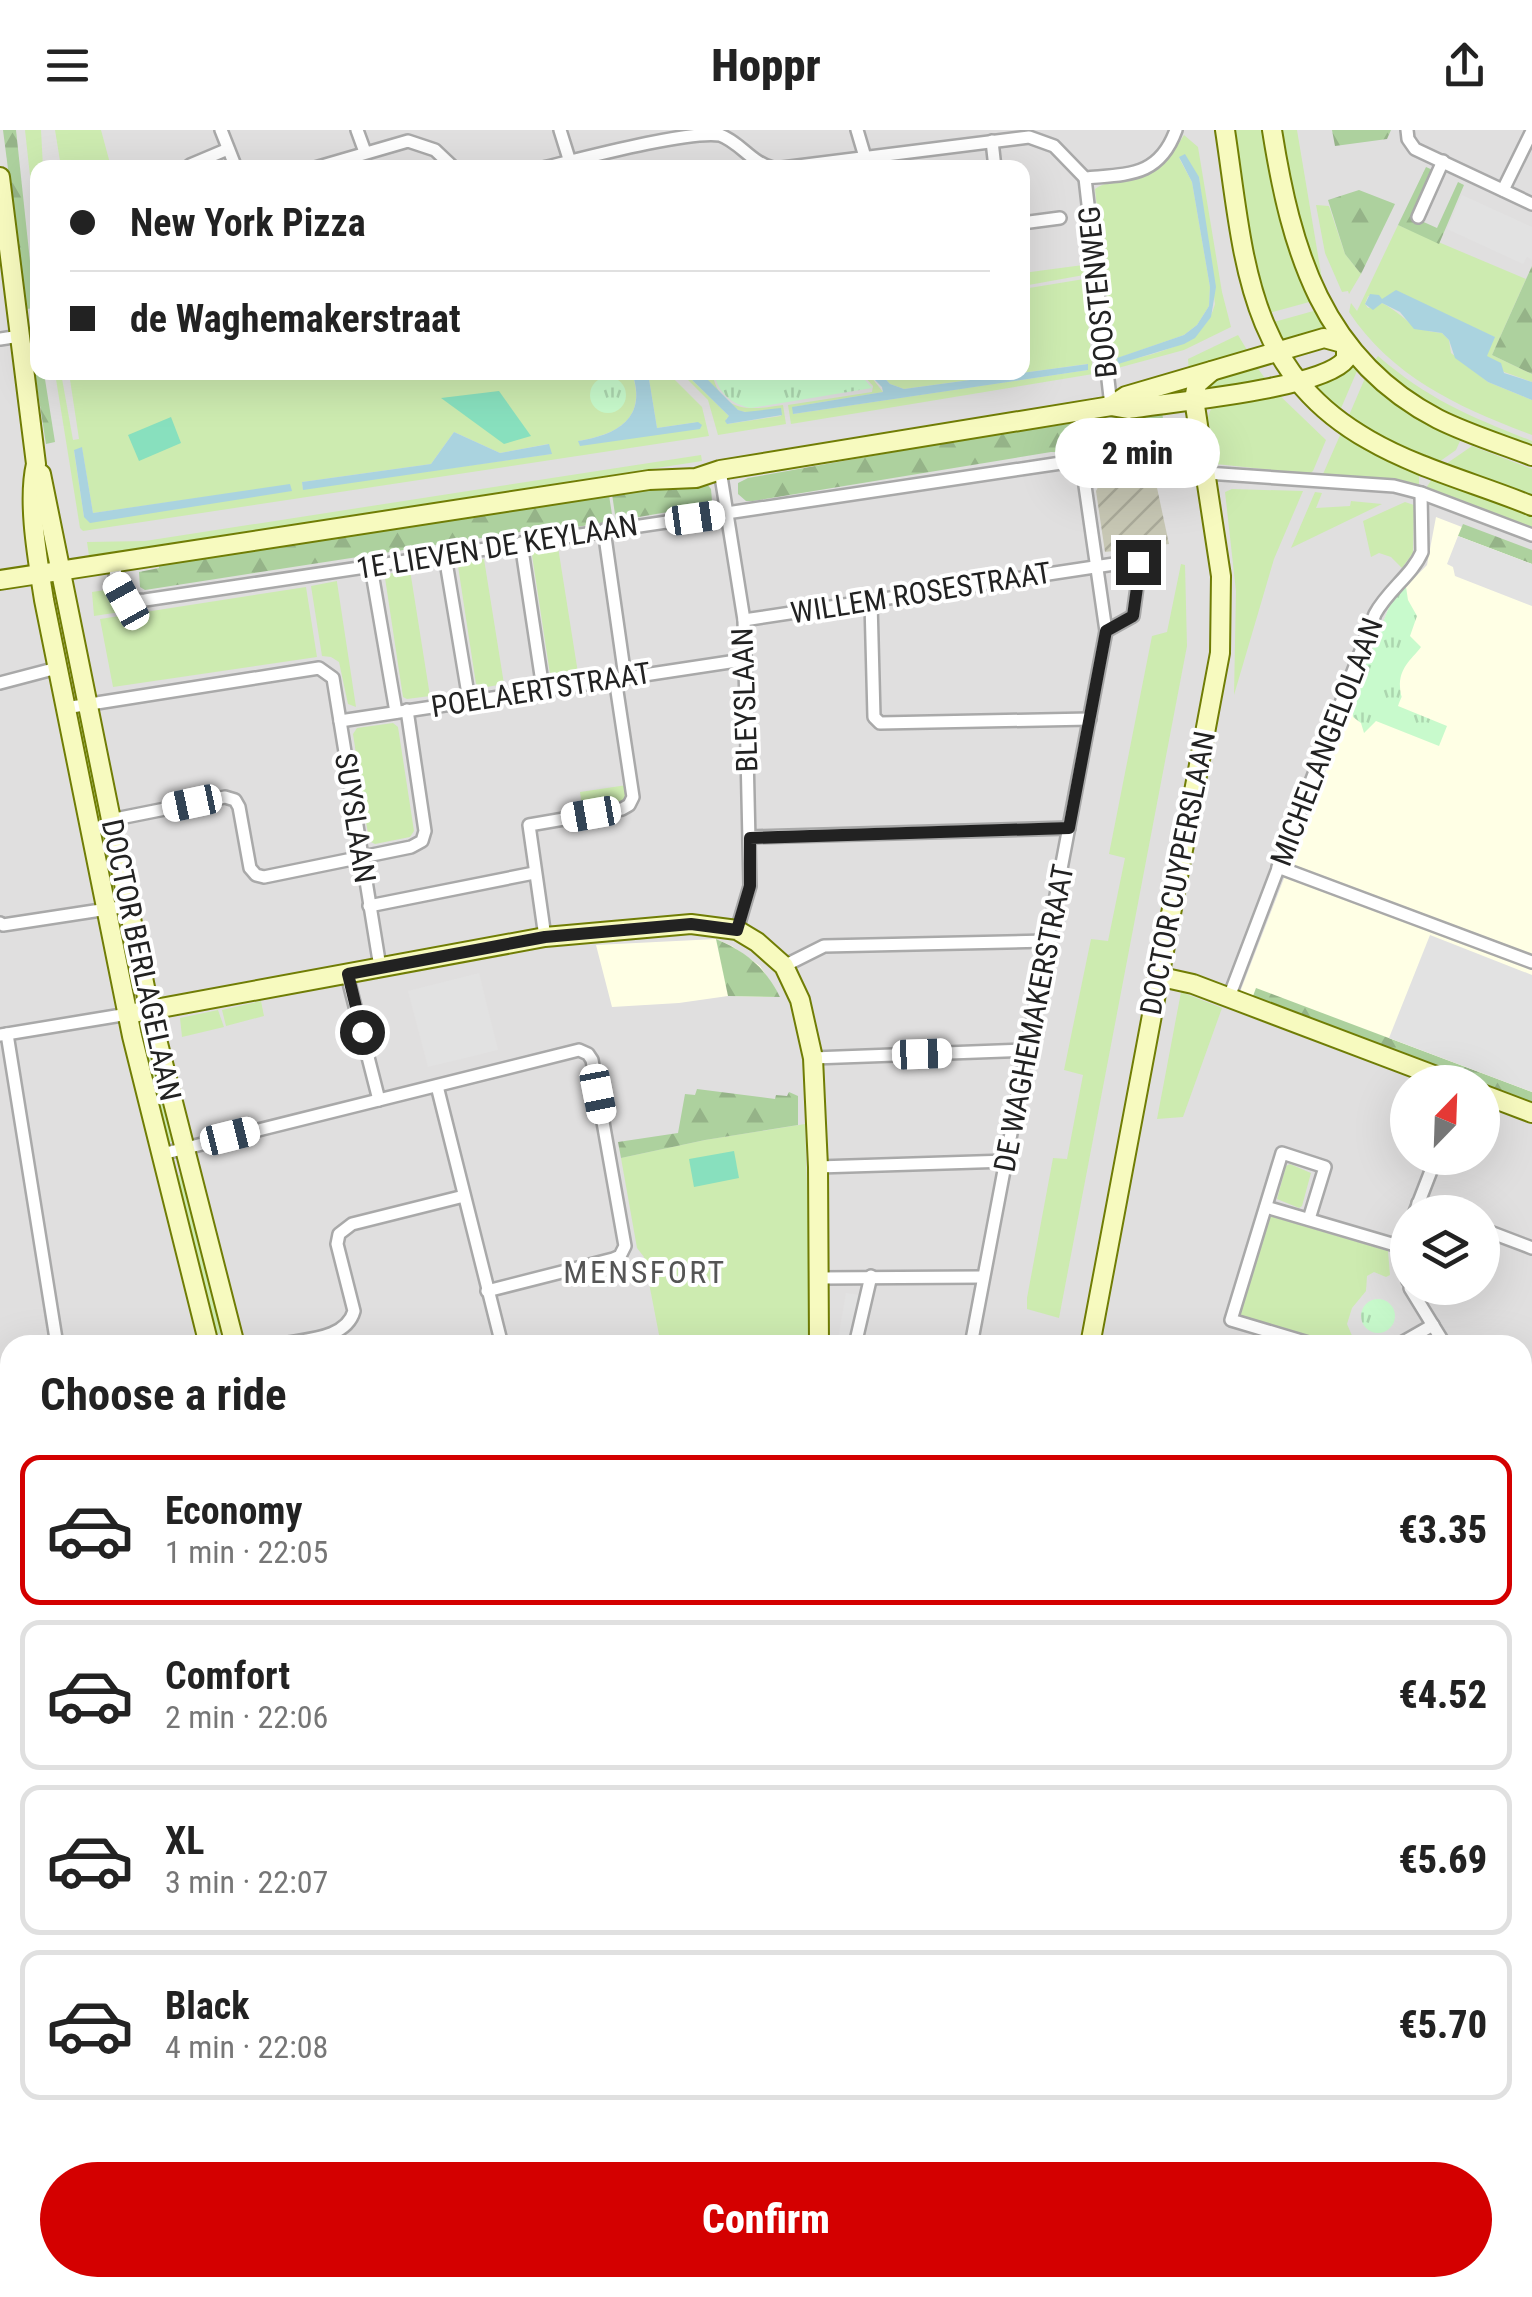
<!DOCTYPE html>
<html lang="en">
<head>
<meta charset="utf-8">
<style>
  body { margin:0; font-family:"Roboto Condensed",sans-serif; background:#f6f6f6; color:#222; height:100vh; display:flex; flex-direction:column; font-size:38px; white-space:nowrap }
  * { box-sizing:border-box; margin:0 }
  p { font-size:32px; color:#767676 }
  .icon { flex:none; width:55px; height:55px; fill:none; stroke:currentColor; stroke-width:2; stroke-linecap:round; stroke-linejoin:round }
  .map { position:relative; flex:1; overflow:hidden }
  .side { position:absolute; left:0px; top:1205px; width:1532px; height:962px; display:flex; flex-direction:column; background:#fff; border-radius:30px 30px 0 0; box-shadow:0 10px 40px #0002 }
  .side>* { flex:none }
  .hud { position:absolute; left:30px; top:30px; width:1000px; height:220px; border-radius:20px; box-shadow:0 10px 40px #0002; display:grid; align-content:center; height:220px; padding:0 40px; background:#fff }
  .needle { width:65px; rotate:23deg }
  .fabs { position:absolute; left:1390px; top:935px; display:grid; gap:20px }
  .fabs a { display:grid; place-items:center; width:110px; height:110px; border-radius:50%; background:#fff; box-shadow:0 10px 40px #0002; font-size:50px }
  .end { position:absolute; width:45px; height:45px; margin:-22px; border:12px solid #222; background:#fff; box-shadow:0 0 0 5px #fff }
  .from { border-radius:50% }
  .bubble { position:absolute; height:70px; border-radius:35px; background:#fff; box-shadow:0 10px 40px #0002; font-size:32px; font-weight:800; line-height:70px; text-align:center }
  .car { position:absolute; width:30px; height:60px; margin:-30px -15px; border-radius:12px; box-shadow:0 0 8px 2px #0007; background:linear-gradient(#fff 24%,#345 0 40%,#fff 0 76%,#345 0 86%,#fff 0) }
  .hud b { display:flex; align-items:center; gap:35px; height:95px; font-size:38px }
  .hud b+b { border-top:2px solid #e0e0e0 }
  .hud i { width:25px; height:25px; background:#222 }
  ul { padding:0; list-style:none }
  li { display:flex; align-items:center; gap:30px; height:150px; margin:0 20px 15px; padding:0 20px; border:5px solid #e0e0e0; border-radius:20px }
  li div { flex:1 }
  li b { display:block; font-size:38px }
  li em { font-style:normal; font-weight:800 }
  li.current { border-color:#d40000 }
  li>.icon { width:90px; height:90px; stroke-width:1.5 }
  h2 { padding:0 40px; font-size:45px; line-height:120px }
  .action { display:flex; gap:20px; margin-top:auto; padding:20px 40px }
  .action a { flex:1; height:115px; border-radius:60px; background:#d40000; color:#fff; font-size:40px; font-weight:800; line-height:115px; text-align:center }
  header { display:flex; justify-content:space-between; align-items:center; height:130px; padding:0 40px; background:#fff; font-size:45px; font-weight:800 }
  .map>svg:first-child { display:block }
  .residential { fill:#e0dfdf; fill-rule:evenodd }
  .education { fill:#ffffe5 }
  .construction { fill:url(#construction-furrows) }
  .grass { fill:#cdebb0; fill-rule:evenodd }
  .forest { fill:url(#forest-firs) }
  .park { fill:url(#park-tufts) }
  .pitch { fill:#88e0be }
  .parking { fill:#e2e2e2 }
  .water { fill:#aad3df }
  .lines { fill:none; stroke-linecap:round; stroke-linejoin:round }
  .street-casing { stroke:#a9a9a9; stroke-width:16 }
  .secondary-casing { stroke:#707d05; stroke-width:22 }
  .street { stroke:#fff; stroke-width:11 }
  .secondary { stroke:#f7fabf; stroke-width:18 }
  .route { stroke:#222; stroke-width:12 }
  .labels { text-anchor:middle; stroke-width:8; stroke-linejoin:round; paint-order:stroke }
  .street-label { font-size:30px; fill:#222; stroke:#fff }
  .neighbourhood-label { font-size:32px; letter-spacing:2.5px; fill:#555; stroke:#fff }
</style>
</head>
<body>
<header><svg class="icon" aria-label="menu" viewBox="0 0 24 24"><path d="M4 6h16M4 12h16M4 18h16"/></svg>Hoppr<svg class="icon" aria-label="share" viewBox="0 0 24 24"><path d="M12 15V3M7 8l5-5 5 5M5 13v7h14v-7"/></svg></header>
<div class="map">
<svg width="1532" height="2167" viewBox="0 0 1532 2167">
  <defs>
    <pattern id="construction-furrows" width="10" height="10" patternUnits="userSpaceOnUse" patternTransform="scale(2.5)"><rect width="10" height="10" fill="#c7c7b4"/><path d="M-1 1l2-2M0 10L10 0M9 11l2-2" fill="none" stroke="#abab9a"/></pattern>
    <pattern id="forest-firs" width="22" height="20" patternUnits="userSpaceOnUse" patternTransform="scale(2.5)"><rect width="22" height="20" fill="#add19e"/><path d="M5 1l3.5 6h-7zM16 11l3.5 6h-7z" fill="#95b388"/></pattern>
    <pattern id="park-tufts" width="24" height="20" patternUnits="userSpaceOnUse" patternTransform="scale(2.5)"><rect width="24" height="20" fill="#c8facc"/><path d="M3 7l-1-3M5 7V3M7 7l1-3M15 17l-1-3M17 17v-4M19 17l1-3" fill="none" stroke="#acd6af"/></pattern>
  </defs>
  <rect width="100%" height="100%" fill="#f2efe9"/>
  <path class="residential" d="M0,0H1532V2167H0ZM38,38H1022V242H38ZM1408,952H1482V1028H1408ZM1408,1082H1482V1158H1408ZM10,1215H1522V2158H10Z"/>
  <g class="education">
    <polygon points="1436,387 1532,424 1532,974 1240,862 1391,472 1427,435"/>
    <polygon points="716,809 732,816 760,836 780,867 728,866 679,873 612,877 596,815"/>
  </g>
  <polygon class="construction" points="1106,342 1156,353 1169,414 1105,422 1096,361"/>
  <g class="grass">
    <polygon points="25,0 41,0 43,37 38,38 37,110"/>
    <polygon points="55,0 101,0 111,37 61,37"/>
    <path d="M1233,0H1265C1274,60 1285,116 1313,171L1269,183L1249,112Z"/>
    <polygon points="1280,0 1297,0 1325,167 1296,95"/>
    <path d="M1184,5L1198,17L1222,162L1231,197L1184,220L1114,239L1095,59C1104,52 1115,52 1127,51C1155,47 1170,28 1184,5ZM1179,28L1199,47L1215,174C1203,217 1157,222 1119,233L1118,228L1184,205L1197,195L1209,176L1210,157L1192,52Z"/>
    <polygon points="1316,75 1329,76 1345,124 1361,144 1349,164 1348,161 1342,162 1325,123"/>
    <path d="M1398,95L1526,149L1492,225L1532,244V252L1504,242L1486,226L1494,207L1396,161L1382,170L1368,166L1365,174L1368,178L1382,173C1409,187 1407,200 1442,203L1449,210L1451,223L1488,252L1532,270V305C1460,278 1393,248 1349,182L1351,173L1357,181Z"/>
    <polygon points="1083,135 1084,145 1023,156 1023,143"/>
    <polygon points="1084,149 1093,244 791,294 788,275 872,262 873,256 861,243 868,243 883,262 793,277 793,284 1087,240 1087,234 904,259 890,254 880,243 1022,242 1023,159"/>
    <polygon points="1317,180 1331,202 1286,215 1274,192"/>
    <polygon points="1238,205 1247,220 1238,228 1189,242 1188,229"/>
    <path d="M1378,226C1429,270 1471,287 1532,311V319L1441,281L1402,256L1374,231Z"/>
    <polygon points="1350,233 1357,241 1339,283 1312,252"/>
    <polygon points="1256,236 1267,251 1203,262 1210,249"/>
    <path d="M55,243H61L73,310L79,309L69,243H632C647,288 619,304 579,311L580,315L698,292L657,298L648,243H668L702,277L709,306L83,401L80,398ZM454,302L500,323L548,314L551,324L303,359L302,352L431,334ZM82,318L93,383L290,355L84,387L74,321Z"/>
    <path d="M681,243H685L730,287L726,289L727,294L781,286V279C770,279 757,283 746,282C728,281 711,255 701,243H712C721,284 750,280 783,275L786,294L718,305L708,270Z"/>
    <polygon points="1365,248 1401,278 1460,311 1456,320 1436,334 1392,316 1347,290"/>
    <polygon points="1275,261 1326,310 1313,341 1309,344 1216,334 1208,287 1212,276"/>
    <polygon points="1341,303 1375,323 1419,343 1419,356 1392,350 1323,344"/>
    <polygon points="1472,316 1532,339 1532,371 1443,336"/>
    <polygon points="701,325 702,331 89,426 87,412 145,411"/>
    <polygon points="1438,348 1532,384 1532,399 1426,358 1432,349"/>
    <polygon points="1232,359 1303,361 1274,429 1234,565 1236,461 1225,362"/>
    <polygon points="1315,362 1322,363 1316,378 1350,376 1351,371 1382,374 1291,418"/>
    <polygon points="1405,372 1414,375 1413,423 1402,438 1391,427 1379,423 1371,427 1363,391"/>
    <polygon points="558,417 578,543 550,544 532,425 535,421"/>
    <polygon points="484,429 504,554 481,558 476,554 458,436 461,432"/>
    <polygon points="1181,434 1185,435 1187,516 1059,1188 1027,1179 1027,1168 1053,1028 1067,1029 1083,945 1064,940 1091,809 1108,811 1125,728 1109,724 1152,506 1167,502"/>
    <polygon points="410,440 430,566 407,569 403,567 385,448 387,444"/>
    <polygon points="337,451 337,452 356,577 348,574 339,532 331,527 322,526 311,456"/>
    <polygon points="306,457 317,527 113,557 100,489"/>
    <polygon points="112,459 116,469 127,481 94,486 92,462"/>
    <polygon points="79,582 82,582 119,768 117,770 112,769 75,587"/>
    <polygon points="393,593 398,597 414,701 410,707 375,714 369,711 353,604 357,598"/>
    <polygon points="627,655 628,667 624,672 582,677 580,662"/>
    <polygon points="1181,862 1222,878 1183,987 1157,989"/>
    <polygon points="261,871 264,886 226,896 222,880"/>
    <polygon points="218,880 224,897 182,907 180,888"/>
    <polygon points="150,904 174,1010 171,1012 167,1011 139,907"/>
    <polygon points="805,994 812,1215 661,1215 644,1127 637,1118 621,1028 705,1010"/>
    <polygon points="1290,1034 1311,1043 1302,1076 1299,1078 1277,1069 1286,1036"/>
    <polygon points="184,1044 225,1202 214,1205 174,1046"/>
    <polygon points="1270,1086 1388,1121 1390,1145 1386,1147 1374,1142 1367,1146 1366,1161 1352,1178 1347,1194 1356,1215 1329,1215 1238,1187"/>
    <polygon points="5,1642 10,1652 10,1736 2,1740 0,1644"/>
    <polygon points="0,1864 10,1881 10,1948 0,1953"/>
    <polygon points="10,1962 10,2101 0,2083 0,1968"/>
    <polygon points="114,2158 288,2158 291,2167 99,2167"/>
  </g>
  <g class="forest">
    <polygon points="3,0 16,0 35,178 26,179"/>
    <polygon points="1332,0 1391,0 1387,9 1335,16"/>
    <polygon points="1426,37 1435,41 1417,89 1437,98 1458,52 1464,55 1439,114 1398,95"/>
    <polygon points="1359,60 1395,74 1361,144 1345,124 1328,70"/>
    <polygon points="1532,136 1532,244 1492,225"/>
    <polygon points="33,231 37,231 38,242 44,243 55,312 46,314"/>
    <polygon points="1162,280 1165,308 1161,320 1096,315 1090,323 1051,322 753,371 746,371 738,364 738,353 748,348 967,309"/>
    <polygon points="694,351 707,354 711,359 712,371 708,375 616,391 612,364"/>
    <polygon points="609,365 613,391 577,397 571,394 145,460 140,457 139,442 159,438 159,434"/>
    <polygon points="1463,394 1532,420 1532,434 1458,406"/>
    <path d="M716,809C745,821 766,838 780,867L728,866Z"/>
    <polygon points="1256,858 1532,962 1532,974 1253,866"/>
    <polygon points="697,959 775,969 776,965 787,966 789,962 798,966 798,995 705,1010 621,1028 618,1012 678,1003 685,964 695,965"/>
    <polygon points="10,1736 7,1746 10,1881 0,1864 0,1741"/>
  </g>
  <g class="park">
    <path d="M714,243H859L872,258L751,278C731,274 718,263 714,243Z"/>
    <circle cx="608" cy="265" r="18"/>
    <path d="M1406,457L1408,470L1417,486L1410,506L1421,517C1411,530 1399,538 1400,557C1401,573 1404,560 1398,576L1447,596L1439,616L1376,591L1364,603L1361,593L1353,587L1352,570L1391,472Z"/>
    <circle cx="1378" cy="1186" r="17"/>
  </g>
  <g class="pitch">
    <polygon points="499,261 531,306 504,314 441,268"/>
    <polygon points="171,287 181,313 139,331 128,305"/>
    <polygon points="734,1021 739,1048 694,1057 689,1029"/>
  </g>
  <g class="parking">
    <polygon points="1462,65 1532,97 1532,130 1527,127 1523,134 1447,99"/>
    <polygon points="1096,315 1154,320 1152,334 1090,329"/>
    <polygon points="1458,406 1532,434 1532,476 1455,446 1453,437 1447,434"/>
    <polygon points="1430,805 1532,845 1532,962 1389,908"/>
    <polygon points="479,843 498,920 428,937 408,861"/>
    <polygon points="846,1163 860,1165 851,1215 837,1215"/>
  </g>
  <g class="water">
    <polygon points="1185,24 1199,47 1216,157 1211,187 1195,208 1184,214 1118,234 1117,228 1184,205 1197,195 1209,176 1210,157 1192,52 1179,27"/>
    <polygon points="1396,160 1495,207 1487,226 1501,233 1504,243 1532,252 1532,270 1488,252 1455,228 1449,210 1442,203 1414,199 1400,182 1382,173 1373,180 1365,174 1370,164 1379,165 1382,169"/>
    <polygon points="1088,234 1088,240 793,284 792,277 883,262 882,257 868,243 880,243 890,254 904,259"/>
    <path d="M632,243H648L657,298L698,292L702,295L700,299L580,316L578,311C617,305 648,288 632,243Z"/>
    <polygon points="685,243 701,243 738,280 745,282 781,278 782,285 727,294 725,291 729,286"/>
    <polygon points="454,302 500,323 549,314 552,324 303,360 302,352 431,334"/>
    <polygon points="82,317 93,383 290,354 292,361 90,393 84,387 74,320"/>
  </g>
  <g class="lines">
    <g class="street-casing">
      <g id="street">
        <polyline points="221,0 236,38"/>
        <polyline points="357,0 365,22"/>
        <polyline points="560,0 570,32"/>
        <polyline points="857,0 865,27"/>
        <polyline points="1407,0 1408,9 1415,19 1532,74"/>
        <polyline points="992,11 995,38"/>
        <polyline points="191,38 190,35 228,19"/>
        <polyline points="315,38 408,11 435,20 454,38"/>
        <path d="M543,38C580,29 688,0 720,5C740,12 751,33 773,38"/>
        <polyline points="782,38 1029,7 1054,16 1085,48"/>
        <polyline points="1085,48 1111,276"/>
        <path d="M1085,48C1128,44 1159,47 1176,0"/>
        <polyline points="1503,60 1532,1"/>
        <polyline points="1418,87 1443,31"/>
        <polyline points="1022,93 1060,88"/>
        <polyline points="0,209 20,206"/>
        <polyline points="720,340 744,490 750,756 737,800"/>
        <polyline points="604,400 625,547"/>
        <polyline points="521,413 543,559"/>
        <polyline points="445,426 469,570"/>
        <polyline points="116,432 115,451 126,471 145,470 1061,333 1394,356 1421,363 1532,405"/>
        <polyline points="371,437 396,582"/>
        <polyline points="871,472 874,587 880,593 1090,589"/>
        <polyline points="744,490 1134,431 1140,435 1133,486 1106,501"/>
        <polyline points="0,553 57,538"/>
        <polyline points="65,578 319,538 333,548 380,837"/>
        <polyline points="340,591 743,530"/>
        <polyline points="110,690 225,667 235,670 239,677 250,738 256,745 264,747 411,717 422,711 425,701 407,580"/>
        <polyline points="750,707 1069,698"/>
        <polyline points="1278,737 1532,832"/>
        <polyline points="369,776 534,743"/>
        <polyline points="0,793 3,795 127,776"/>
        <polyline points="545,807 529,695 622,679 629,675 633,667 615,548"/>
        <polyline points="784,836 824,816 1047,811"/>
        <polyline points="347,845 379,970"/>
        <path d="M1229,867L1375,484C1388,460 1412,445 1422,422L1421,363"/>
        <polyline points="7,904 57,1215"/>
        <polyline points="0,905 128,884"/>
        <polyline points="813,928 1028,920"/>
        <polyline points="437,956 502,1215"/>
        <polyline points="162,1024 579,920 588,924 592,930 625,1116 620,1126 613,1129 487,1161"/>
        <polyline points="818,1037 1008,1031"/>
        <polyline points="1418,1073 1441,1082"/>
        <polyline points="1266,1077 1402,1117"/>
        <polyline points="1415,1082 1436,1028"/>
        <polyline points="1309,1089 1325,1037 1282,1023 1231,1190 1315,1215"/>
        <polyline points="1482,1099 1532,1118"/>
        <polyline points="1408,1103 1402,1117 1408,1151"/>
        <polyline points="819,1148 982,1147"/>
        <polyline points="1410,1158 1445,1215"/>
        <path d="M278,1215C303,1209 346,1210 354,1181L337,1114L339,1104L352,1094L464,1066"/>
        <polyline points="855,1215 871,1146"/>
        <polyline points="971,1215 1106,501 1082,335"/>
        <polyline points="1398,1215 1433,1195"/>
        <polyline points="0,1268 10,1266"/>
        <polyline points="0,1631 10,1626"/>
        <polyline points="1522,1691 1532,1676"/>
        <polyline points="0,1957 10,1952"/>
        <polyline points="1522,2022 1532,2025"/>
        <polyline points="0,2105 10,2122"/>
        <polyline points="31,2158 36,2167"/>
        <polyline points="82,2167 98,2158"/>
        <polyline points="319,2167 341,2158"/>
        <polyline points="782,2167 784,2158"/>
        <polyline points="814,2167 816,2158"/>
        <polyline points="1404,2167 1407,2158"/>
        <polyline points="1442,2167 1446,2158"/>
      </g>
    </g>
    <g class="secondary-casing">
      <g id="secondary">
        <path d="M1225,0C1244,125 1245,240 1369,310C1419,339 1479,354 1532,376"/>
        <path d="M1272,0C1291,120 1322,229 1438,289C1468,304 1501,314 1532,326"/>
        <path d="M0,47L36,334C27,372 38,431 44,470L132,906L209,1215"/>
        <polyline points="1111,276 1126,266 1324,208 1346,214"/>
        <polyline points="41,344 150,882 235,1215"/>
        <path d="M0,450L649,350L696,348L720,340L1111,276L1128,279C1171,272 1324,259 1346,229V214"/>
        <polyline points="1157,846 1193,854 1452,952"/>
        <polyline points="128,884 545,807 691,794 737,800 757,812 784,836 800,870 813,928 818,1037 819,1215"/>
        <polyline points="1482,964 1532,983"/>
        <polyline points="1090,1215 1220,523 1221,446 1194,269 1197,254 1212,241"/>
        <polyline points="1522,1344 1532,1338"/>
        <polyline points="0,1445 10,1439"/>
        <polyline points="1522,1534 1532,1543"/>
        <polyline points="496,2158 509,2167"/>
        <polyline points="542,2158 555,2167"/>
        <polyline points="614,2167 626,2159"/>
        <polyline points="907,2167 909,2158"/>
        <polyline points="1527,2167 1532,2149"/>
      </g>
    </g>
    <use href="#street" class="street"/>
    <use href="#secondary" class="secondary"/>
  </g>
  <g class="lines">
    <polyline class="route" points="362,902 348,844 545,807 691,794 737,800 750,756 750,708 1069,698 1106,501 1133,486 1140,436 1138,432"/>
  </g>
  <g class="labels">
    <g class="street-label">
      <text transform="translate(1098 162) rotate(-96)" y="10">BOOSTENWEG</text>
      <text transform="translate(497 417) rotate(-9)" y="10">1E LIEVEN DE KEYLAAN</text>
      <text transform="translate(921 463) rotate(-9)" y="10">WILLEM ROSESTRAAT</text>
      <text transform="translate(541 560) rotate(-9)" y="10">POELAERTSTRAAT</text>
      <text transform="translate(745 570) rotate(-92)" y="10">BLEYSLAAN</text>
      <text transform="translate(1327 612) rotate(-69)" y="10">MICHELANGELOLAAN</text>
      <text transform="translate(355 688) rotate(81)" y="10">SUYSLAAN</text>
      <text transform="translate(1178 743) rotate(-79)" y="10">DOCTOR CUYPERSLAAN</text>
      <text transform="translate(141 830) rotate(78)" y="10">DOCTOR BERLAGELAAN</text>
      <text transform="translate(1034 888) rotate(-79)" y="10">DE WAGHEMAKERSTRAAT</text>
    </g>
    <g class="neighbourhood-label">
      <text x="645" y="1153">MENSFORT</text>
    </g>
  </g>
</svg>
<div class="fabs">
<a><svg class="needle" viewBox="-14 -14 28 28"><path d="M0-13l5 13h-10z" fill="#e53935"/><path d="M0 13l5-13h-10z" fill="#767676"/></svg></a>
<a><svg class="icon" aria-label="layers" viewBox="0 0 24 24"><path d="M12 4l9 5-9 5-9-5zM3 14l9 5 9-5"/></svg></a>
</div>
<i class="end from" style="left:362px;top:902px"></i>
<i class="end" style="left:1138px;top:432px"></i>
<div class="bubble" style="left:1055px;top:288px;width:165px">2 min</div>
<i class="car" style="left:695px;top:388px;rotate:82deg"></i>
<i class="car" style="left:126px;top:471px;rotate:331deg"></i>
<i class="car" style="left:192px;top:673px;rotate:258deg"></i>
<i class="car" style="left:591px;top:684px;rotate:260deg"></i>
<i class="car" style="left:922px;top:924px;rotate:88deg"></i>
<i class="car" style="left:598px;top:964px;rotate:169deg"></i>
<i class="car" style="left:230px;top:1006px;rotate:76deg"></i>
<div class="hud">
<b><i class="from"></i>New York Pizza</b>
<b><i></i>de Waghemakerstraat</b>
</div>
<section class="side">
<h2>Choose a ride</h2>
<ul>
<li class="current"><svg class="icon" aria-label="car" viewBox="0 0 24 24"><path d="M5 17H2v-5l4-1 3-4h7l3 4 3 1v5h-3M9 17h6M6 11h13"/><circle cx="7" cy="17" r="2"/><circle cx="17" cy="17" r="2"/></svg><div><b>Economy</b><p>1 min · 22:05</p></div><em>€3.35</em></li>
<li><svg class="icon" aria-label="car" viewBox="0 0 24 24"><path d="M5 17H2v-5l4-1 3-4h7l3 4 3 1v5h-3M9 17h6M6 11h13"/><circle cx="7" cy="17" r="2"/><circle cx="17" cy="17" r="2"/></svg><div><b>Comfort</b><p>2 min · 22:06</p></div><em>€4.52</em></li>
<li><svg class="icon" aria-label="car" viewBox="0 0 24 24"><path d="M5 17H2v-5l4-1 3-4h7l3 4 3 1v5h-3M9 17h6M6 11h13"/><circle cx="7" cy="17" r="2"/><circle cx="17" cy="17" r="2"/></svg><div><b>XL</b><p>3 min · 22:07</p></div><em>€5.69</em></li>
<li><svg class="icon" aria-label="car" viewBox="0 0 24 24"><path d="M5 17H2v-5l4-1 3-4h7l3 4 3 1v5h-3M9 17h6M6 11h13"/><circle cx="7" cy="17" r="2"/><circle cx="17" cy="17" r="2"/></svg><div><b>Black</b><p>4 min · 22:08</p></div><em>€5.70</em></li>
</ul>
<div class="action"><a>Confirm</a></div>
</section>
</div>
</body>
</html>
